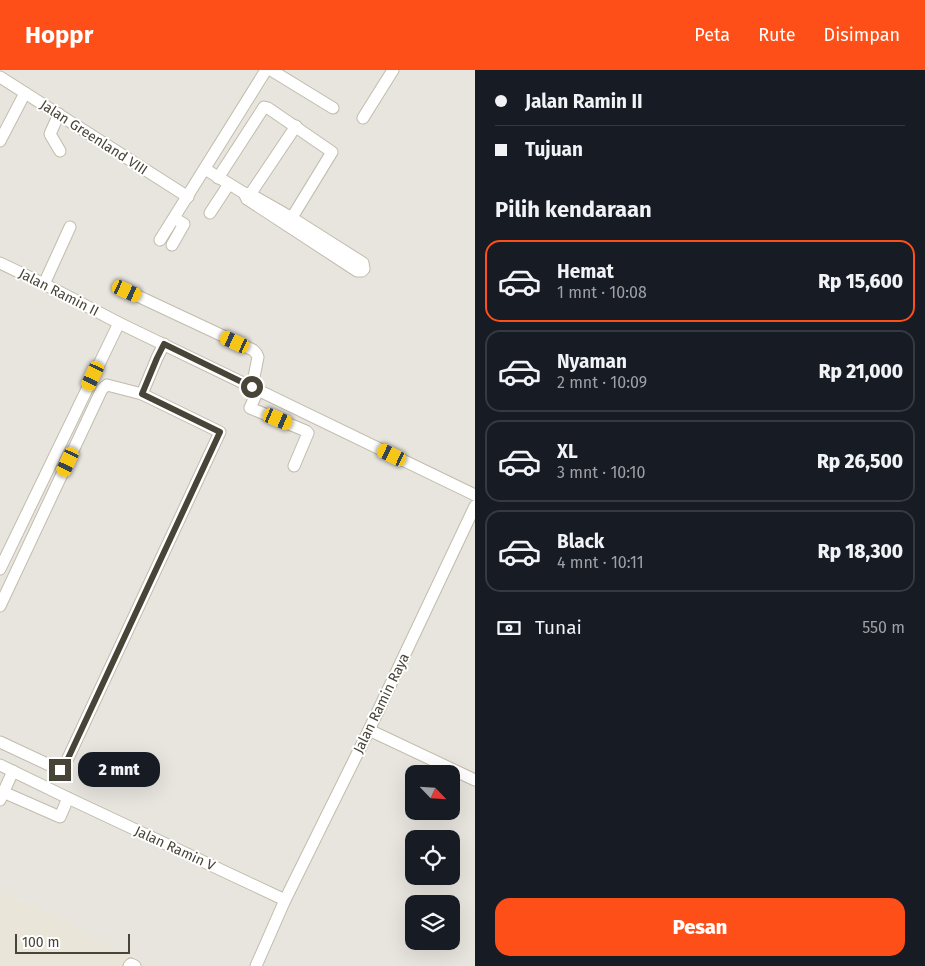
<!DOCTYPE html>
<html lang="id">
<head>
<meta charset="utf-8">
<style>
  body { margin:0; font-family:"Fira Sans",sans-serif; background:#20242c; color:#f1f3f6; height:100vh; display:flex; flex-direction:column; font-size:19px; white-space:nowrap }
  * { box-sizing:border-box; margin:0 }
  p { font-size:16px; color:#9ea1a6 }
  .icon { flex:none; width:28px; height:28px; fill:none; stroke:currentColor; stroke-width:2; stroke-linecap:round; stroke-linejoin:round }
  .map { position:relative; flex:1; overflow:hidden }
  .panel { display:flex; flex-direction:column; background:#171b24; width:450px }
  .panel>* { flex:none }
  .top-card { display:grid; align-content:center; height:110px; padding:0 20px; background:#171b24 }
  .needle { width:32px; rotate:115deg }
  .buttons { position:absolute; left:405px; top:695px; display:grid; gap:10px }
  .buttons a { display:grid; place-items:center; width:55px; height:55px; border-radius:10px; background:#171b24; box-shadow:0 5px 20px #0002; font-size:25px }
  .scale { position:absolute; left:15px; bottom:12px; width:115px; box-sizing:border-box; padding-left:5px; border:2px solid #494438; border-top:0; font-size:14px; line-height:18px; white-space:nowrap; color:#494438; -webkit-text-stroke:4px #fff; paint-order:stroke }
  .end { position:absolute; width:22px; height:22px; margin:-11px; border:6px solid #494438; background:#fff; box-shadow:0 0 0 2px #fff }
  .from { border-radius:50% }
  .bubble { position:absolute; height:35px; border-radius:15px; background:#171b24; box-shadow:0 5px 20px #0002; font-size:16px; font-weight:800; line-height:35px; text-align:center }
  .car { position:absolute; width:15px; height:30px; margin:-15px -8px; border-radius:6px; box-shadow:0 0 4px 1px #0007; background:linear-gradient(#f5c518 24%,#345 0 40%,#f5c518 0 76%,#345 0 86%,#f5c518 0) }
  .top-card b { display:flex; align-items:center; gap:18px; height:48px; font-size:19px }
  .top-card b+b { border-top:1px solid #363941 }
  .top-card i { width:12px; height:12px; background:#f1f3f6 }
  ul { padding:0; list-style:none }
  li { display:flex; align-items:center; gap:15px; height:82px; margin:0 10px 8px; padding:0 10px; border:2px solid #363941; border-radius:15px }
  li div { flex:1 }
  li b { display:block; font-size:19px }
  li em { font-style:normal; font-weight:800 }
  li.on { border-color:#fe4f18 }
  li>.icon { width:45px; height:45px; stroke-width:1.5 }
  h2 { padding:0 20px; font-size:22px; line-height:60px }
  .pay { display:flex; align-items:center; gap:12px; height:55px; padding:0 20px; font-size:19px }
  .pay p { margin-inline-start:auto }
  .primary-button { display:flex; gap:10px; margin-top:auto; padding:10px 20px }
  .primary-button a { flex:1; height:58px; border-radius:15px; background:#fe4f18; color:#fff; font-size:20px; font-weight:800; line-height:58px; text-align:center }
  header { display:flex; align-items:center; gap:30px; box-sizing:border-box; height:70px; padding:0 25px; background:#fe4f18; color:#fff }
  header strong { font-size:24px }
  nav { display:flex; gap:28px; margin-inline-start:auto; font-size:18px }
  main { display:flex; flex:1; min-height:0 }
  .map>svg:first-child { display:block }
  .residential { fill:#e9e5d8 }
  .industrial { fill:#e8e4de; fill-rule:evenodd }
  .lines { fill:none; stroke-linecap:round; stroke-linejoin:round }
  .minor-casing { stroke:#c1bcac; stroke-width:13 }
  .minor { stroke:#fff; stroke-width:11 }
  .route { stroke:#494438; stroke-width:6 }
  .labels { text-anchor:middle; stroke-width:4; stroke-linejoin:round; paint-order:stroke }
  .street-label { font-size:14px; fill:#494438; stroke:#fff }
</style>
</head>
<body>
<header>
<strong>Hoppr</strong>
<nav><a>Peta</a><a>Rute</a><a>Disimpan</a></nav>
</header>
<main>
<div class="map">
<svg width="475" height="896" viewBox="0 0 475 896">
  <rect width="100%" height="100%" fill="#f5f3ea"/>
  <polygon class="residential" points="0,821 48,843 133,887 153,896 0,896"/>
  <path class="industrial" d="M0,0H475V896H153L133,887L48,843L0,821ZM414,704H451V741H414ZM414,769H451V806H414ZM414,834H451V871H414Z"/>
  <g class="lines">
    <g class="minor-casing">
      <g id="minor">
        <polyline points="271,0 333,38"/>
        <polyline points="0,7 188,127"/>
        <polyline points="59,44 50,64 60,81"/>
        <polyline points="363,48 393,0"/>
        <polyline points="0,71 25,23"/>
        <polyline points="205,99 244,123 250,124 292,148 363,193 364,199 362,201 357,201 247,129 244,123"/>
        <polyline points="218,108 264,37 268,38 332,82 288,154"/>
        <polyline points="247,129 296,56"/>
        <polyline points="210,143 229,114"/>
        <polyline points="160,170 266,0"/>
        <polyline points="172,175 184,154 174,148"/>
        <polyline points="0,193 44,214 119,253 475,425"/>
        <polyline points="44,214 70,157"/>
        <polyline points="127,221 253,280 256,283 258,287 252,317"/>
        <polyline points="258,320 250,338 306,361 308,363 294,396"/>
        <polyline points="0,499 119,253"/>
        <polyline points="0,536 102,319 107,315 142,324 157,288 164,274"/>
        <polyline points="369,660 475,710"/>
        <polyline points="0,672 60,700 63,699 220,362 142,324"/>
        <polyline points="0,695 68,728 285,830"/>
        <polyline points="3,722 60,747 68,728"/>
        <polyline points="0,730 13,701"/>
        <polyline points="129,896 131,894 135,896"/>
        <polyline points="256,896 285,830 369,660 475,436"/>
      </g>
    </g>
    <use href="#minor" class="minor"/>
  </g>
  <g class="lines">
    <polyline class="route" points="60,700 62,700 64,697 220,362 142,324 157,288 164,274 252,317"/>
  </g>
  <g class="labels">
    <g class="street-label">
      <text transform="translate(94 67) rotate(33)" y="5">Jalan Greenland VIII</text>
      <text transform="translate(59 222) rotate(27)" y="5">Jalan Ramin II</text>
      <text transform="translate(381 633) rotate(-64)" y="5">Jalan Ramin Raya</text>
      <text transform="translate(175 778) rotate(25)" y="5">Jalan Ramin V</text>
    </g>
  </g>
</svg>
<div class="buttons">
<a><svg class="needle" viewBox="-14 -14 28 28"><path d="M0-13l5 13h-10z" fill="#e53935"/><path d="M0 13l5-13h-10z" fill="#9ea1a6"/></svg></a>
<a><svg class="icon" aria-label="locate" viewBox="0 0 24 24"><circle cx="12" cy="12" r="6"/><path d="M12 2v4M12 18v4M2 12h4M18 12h4"/></svg></a>
<a><svg class="icon" aria-label="layers" viewBox="0 0 24 24"><path d="M12 4l9 5-9 5-9-5zM3 14l9 5 9-5"/></svg></a>
</div>
<div class="scale">100 m</div>
<i class="end from" style="left:252px;top:317px"></i>
<i class="end" style="left:60px;top:700px"></i>
<div class="bubble" style="left:78px;top:682px;width:82px">2 mnt</div>
<i class="car" style="left:127px;top:221px;rotate:115deg"></i>
<i class="car" style="left:235px;top:272px;rotate:295deg"></i>
<i class="car" style="left:93px;top:306px;rotate:205deg"></i>
<i class="car" style="left:278px;top:349px;rotate:113deg"></i>
<i class="car" style="left:392px;top:385px;rotate:296deg"></i>
<i class="car" style="left:68px;top:392px;rotate:205deg"></i>
</div>
<section class="panel">
<div class="top-card">
<b><i class="from"></i>Jalan Ramin II</b>
<b><i></i>Tujuan</b>
</div>
<h2>Pilih kendaraan</h2>
<ul>
<li class="on"><svg class="icon" aria-label="car" viewBox="0 0 24 24"><path d="M5 17H2v-5l4-1 3-4h7l3 4 3 1v5h-3M9 17h6M6 11h13"/><circle cx="7" cy="17" r="2"/><circle cx="17" cy="17" r="2"/></svg><div><b>Hemat</b><p>1 mnt · 10:08</p></div><em>Rp 15,600</em></li>
<li><svg class="icon" aria-label="car" viewBox="0 0 24 24"><path d="M5 17H2v-5l4-1 3-4h7l3 4 3 1v5h-3M9 17h6M6 11h13"/><circle cx="7" cy="17" r="2"/><circle cx="17" cy="17" r="2"/></svg><div><b>Nyaman</b><p>2 mnt · 10:09</p></div><em>Rp 21,000</em></li>
<li><svg class="icon" aria-label="car" viewBox="0 0 24 24"><path d="M5 17H2v-5l4-1 3-4h7l3 4 3 1v5h-3M9 17h6M6 11h13"/><circle cx="7" cy="17" r="2"/><circle cx="17" cy="17" r="2"/></svg><div><b>XL</b><p>3 mnt · 10:10</p></div><em>Rp 26,500</em></li>
<li><svg class="icon" aria-label="car" viewBox="0 0 24 24"><path d="M5 17H2v-5l4-1 3-4h7l3 4 3 1v5h-3M9 17h6M6 11h13"/><circle cx="7" cy="17" r="2"/><circle cx="17" cy="17" r="2"/></svg><div><b>Black</b><p>4 mnt · 10:11</p></div><em>Rp 18,300</em></li>
</ul>
<div class="pay"><svg class="icon" aria-label="cash" viewBox="0 0 24 24"><path d="M3 7h18v10H3z"/><circle cx="12" cy="12" r="2"/></svg>Tunai<p>550 m</p></div>
<div class="primary-button"><a>Pesan</a></div>
</section>
</main>
</body>
</html>
